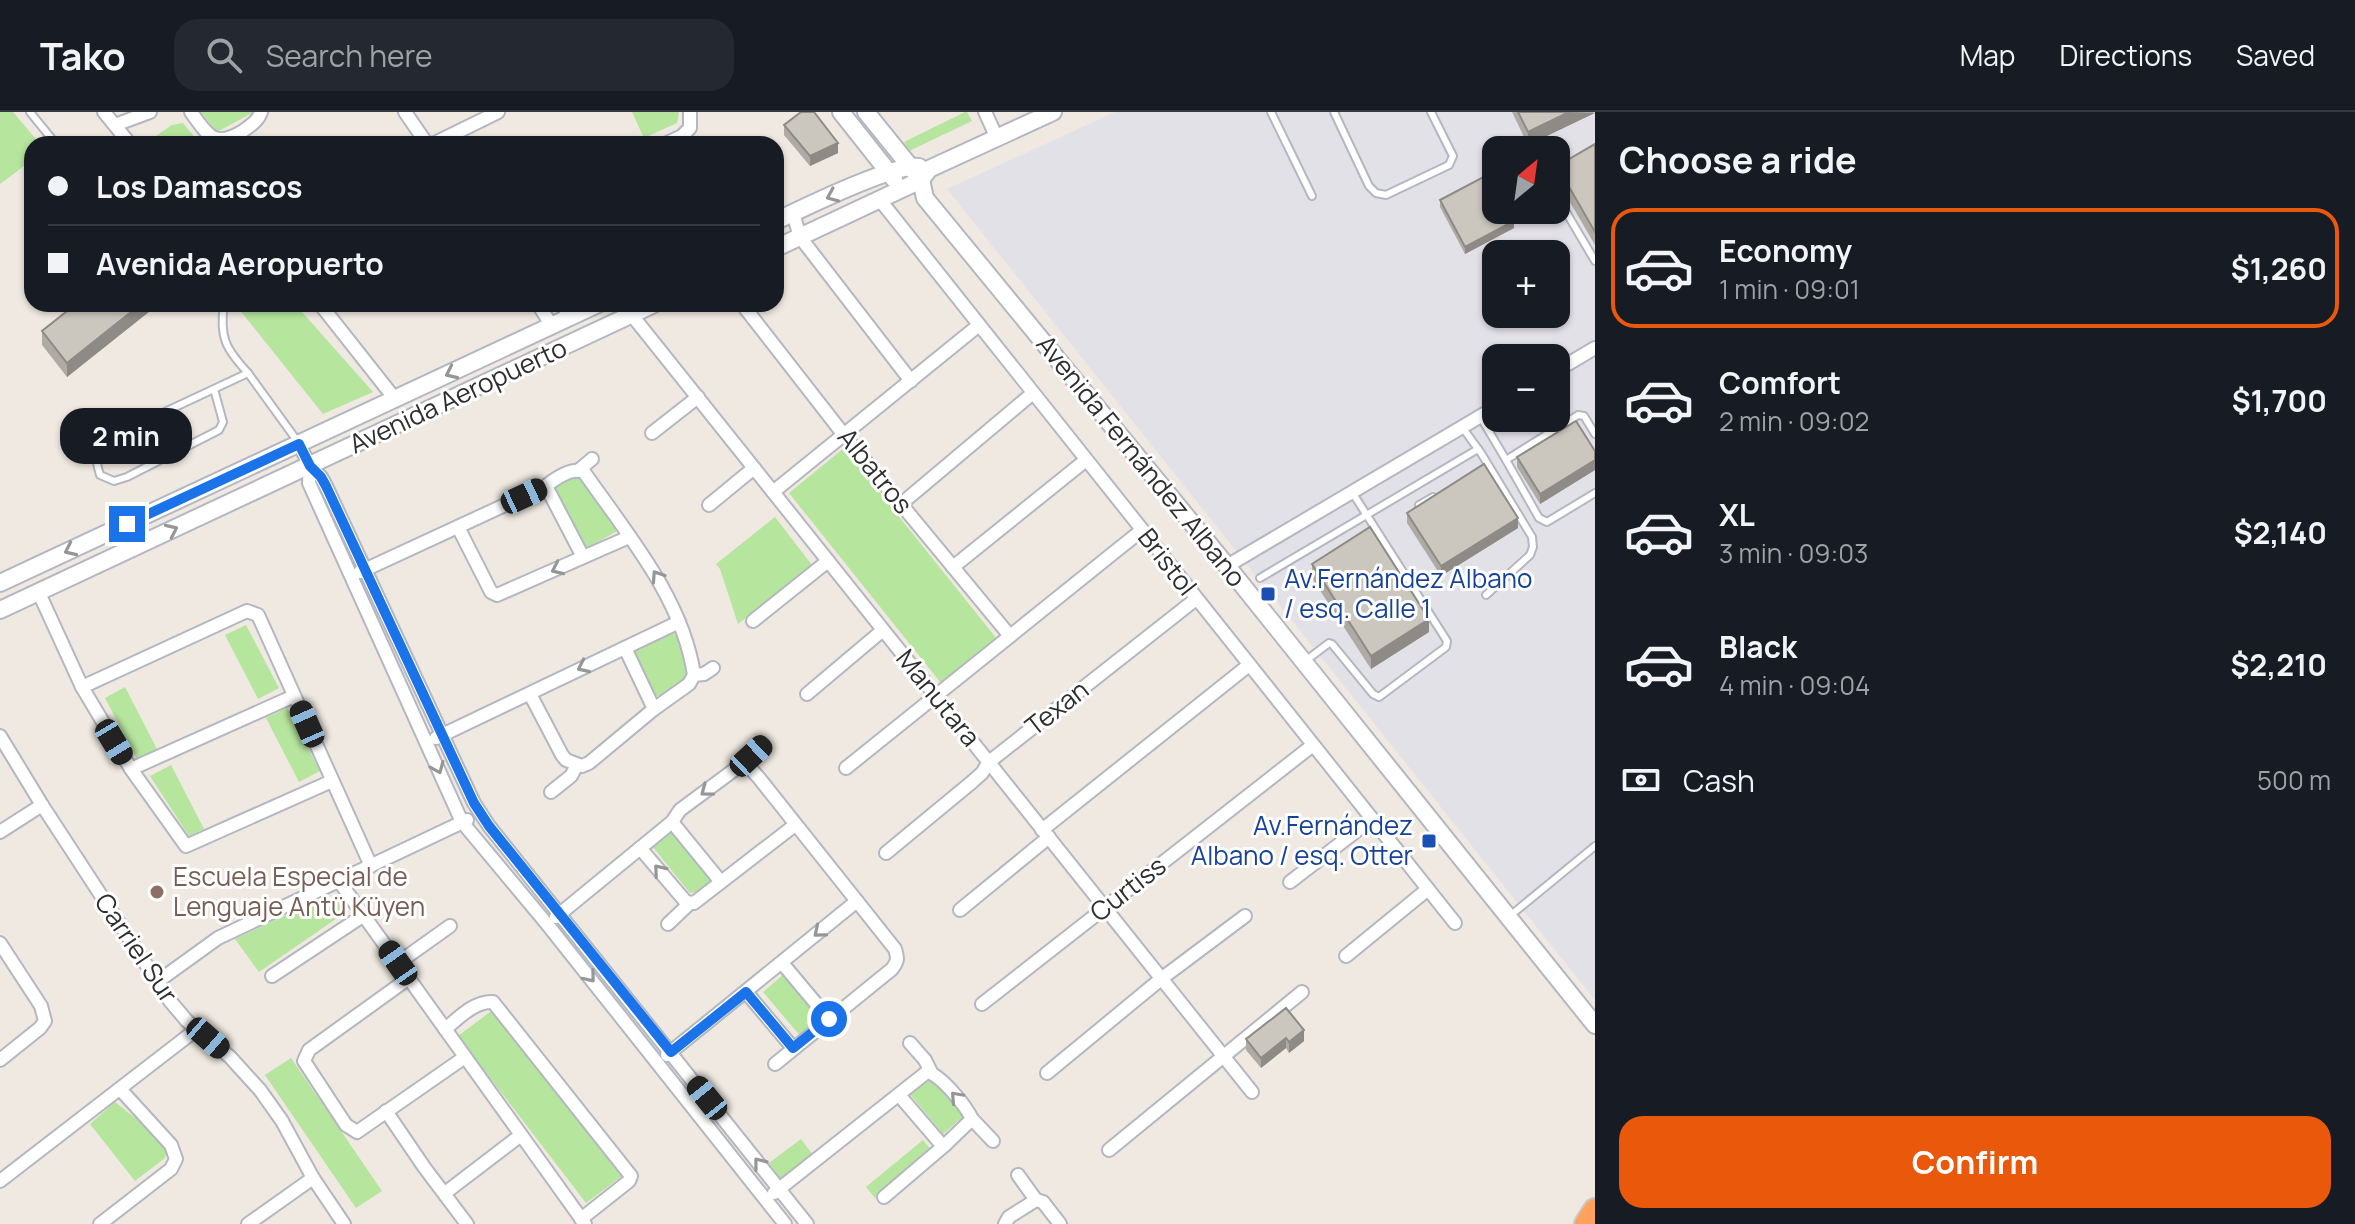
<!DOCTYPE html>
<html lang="en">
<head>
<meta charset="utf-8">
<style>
  body { margin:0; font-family:Manrope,sans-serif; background:#242831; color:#f1f3f6; height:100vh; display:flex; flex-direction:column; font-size:30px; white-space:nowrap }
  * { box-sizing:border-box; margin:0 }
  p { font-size:26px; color:#9ea1a6 }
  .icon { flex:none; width:44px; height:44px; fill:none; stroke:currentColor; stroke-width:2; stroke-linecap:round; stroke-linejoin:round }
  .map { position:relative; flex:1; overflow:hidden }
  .panel { display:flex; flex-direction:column; background:#171b24; width:760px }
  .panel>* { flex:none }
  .guide { position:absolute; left:24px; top:24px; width:760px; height:176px; border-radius:24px; box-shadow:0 2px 6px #0004; display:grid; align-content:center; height:176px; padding:0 24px; background:#171b24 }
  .needle { width:52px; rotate:29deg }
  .controls { position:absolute; left:1482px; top:24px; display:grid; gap:16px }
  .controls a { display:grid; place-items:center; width:88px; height:88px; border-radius:16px; background:#171b24; box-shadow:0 2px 6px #0004; font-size:40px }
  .end { position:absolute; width:36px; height:36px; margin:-18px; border:10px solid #1a73e8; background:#fff; box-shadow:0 0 0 4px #fff }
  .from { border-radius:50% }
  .bubble { position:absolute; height:56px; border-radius:24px; background:#171b24; box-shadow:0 2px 6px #0004; font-size:26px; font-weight:700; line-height:56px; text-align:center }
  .car { position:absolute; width:24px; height:48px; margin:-24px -12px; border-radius:10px; box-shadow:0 0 6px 2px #0007; background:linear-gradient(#222 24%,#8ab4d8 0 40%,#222 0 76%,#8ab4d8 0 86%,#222 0) }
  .guide b { display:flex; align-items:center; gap:28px; height:76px; font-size:30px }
  .guide b+b { border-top:2px solid #363941 }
  .guide i { width:20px; height:20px; background:#f1f3f6 }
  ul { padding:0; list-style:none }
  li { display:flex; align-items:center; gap:24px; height:120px; margin:0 16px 12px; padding:0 8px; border:4px solid transparent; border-radius:24px }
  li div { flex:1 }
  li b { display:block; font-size:30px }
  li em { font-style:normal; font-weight:700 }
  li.current { border-color:#ea580c }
  li>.icon { width:72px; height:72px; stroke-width:1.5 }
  h2 { padding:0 24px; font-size:36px; line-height:96px }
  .pay { display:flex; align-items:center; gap:20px; height:88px; padding:0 24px; font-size:30px }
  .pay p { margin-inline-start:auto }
  .action { display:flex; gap:16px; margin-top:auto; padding:16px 24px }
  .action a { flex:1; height:92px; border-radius:24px; background:#ea580c; color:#fff; font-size:32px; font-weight:700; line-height:92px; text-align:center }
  header { display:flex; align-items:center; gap:48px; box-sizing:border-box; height:112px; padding:0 40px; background:#171b24; border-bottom:2px solid #363941 }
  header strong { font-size:38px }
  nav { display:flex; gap:44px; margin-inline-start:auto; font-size:28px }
  .search { width:560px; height:72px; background:#242831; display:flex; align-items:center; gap:20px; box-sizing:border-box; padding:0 28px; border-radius:24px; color:#9ea1a6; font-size:30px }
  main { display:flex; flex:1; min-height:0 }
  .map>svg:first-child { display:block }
  .industrial { fill:#e3e1e8; fill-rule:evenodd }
  .green { fill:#b6e59e }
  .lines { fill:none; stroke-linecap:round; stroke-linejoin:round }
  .lane-casing { stroke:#b4b7c1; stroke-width:10 }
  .street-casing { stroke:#b4b7c1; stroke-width:16 }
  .secondary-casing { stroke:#b4b7c1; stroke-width:20 }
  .highway-casing { stroke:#c9c9c9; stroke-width:26 }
  .lane { stroke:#fff; stroke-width:6 }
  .street { stroke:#fff; stroke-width:12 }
  .secondary { stroke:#fff; stroke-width:16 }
  .highway { stroke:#ffa35c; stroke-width:22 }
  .wall { fill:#afaba4 }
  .shaded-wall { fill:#8e8b86 }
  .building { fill:#cbc7bf; stroke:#8e8b86; stroke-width:2 }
  .oneway { stroke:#969696 }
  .route { stroke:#1a73e8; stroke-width:10 }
  .transit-dot { fill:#1a4fb4; stroke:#fff; stroke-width:3 }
  .education-dot { fill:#8d6e63; stroke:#fff; stroke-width:3 }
  .labels { text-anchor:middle; stroke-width:6; stroke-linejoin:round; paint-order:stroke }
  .street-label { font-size:26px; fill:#2e2e2e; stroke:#fff }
  .transit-label { font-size:26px; fill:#164399; stroke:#fff; text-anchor:start }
  .education-label { font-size:26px; fill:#785e54; stroke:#fff; text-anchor:start }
</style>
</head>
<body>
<header>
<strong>Tako</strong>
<div class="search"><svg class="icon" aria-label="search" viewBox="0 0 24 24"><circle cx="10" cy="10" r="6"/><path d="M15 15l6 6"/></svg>Search here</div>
<nav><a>Map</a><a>Directions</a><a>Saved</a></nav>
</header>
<main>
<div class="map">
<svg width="1595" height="1112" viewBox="0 0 1595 1112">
  <rect width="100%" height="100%" fill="#efe9e1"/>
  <path class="industrial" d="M1115,0H1595V888L947,77ZM1496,38H1556V98H1496ZM1496,142H1556V202H1496ZM1496,246H1556V306H1496Z"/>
  <g class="green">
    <polygon points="0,0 13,0 40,32 32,32 32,48 0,72"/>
    <polygon points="201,0 252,0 252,1 217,20"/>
    <polygon points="632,0 679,0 677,11 644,26"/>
    <polygon points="965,0 967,0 972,9 909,39 904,30"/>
    <polygon points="183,11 200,32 144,32 172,13"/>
    <polygon points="235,192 295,192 373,280 323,302"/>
    <polygon points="844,336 997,527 941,571 789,381"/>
    <polygon points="570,366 580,367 586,370 617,419 584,438 555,377"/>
    <polygon points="775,405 812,453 738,512 720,457 716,452"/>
    <polygon points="246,513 279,576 258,587 225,523"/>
    <path d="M669,519L679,524C691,563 698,561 663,585L652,583L634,545L638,531Z"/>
    <polygon points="125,575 158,639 138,649 105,586"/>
    <polygon points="287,596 320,659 299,670 266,606"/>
    <polygon points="171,653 204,717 189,724 150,664"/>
    <polygon points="672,719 712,768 697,780 690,781 652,734"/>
    <polygon points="324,785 336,788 346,800 259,860 235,827"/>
    <polygon points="784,862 823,908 802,926 763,880"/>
    <polygon points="494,897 622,1064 586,1091 458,924"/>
    <polygon points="291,946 382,1079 356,1096 265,963"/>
    <polygon points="930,964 964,1004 943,1022 909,981"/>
    <polygon points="115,990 143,1012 167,1038 165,1046 135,1069 90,1012"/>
    <polygon points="801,1027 813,1043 781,1067 769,1051"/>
    <polygon points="923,1028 932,1039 875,1086 866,1075"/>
  </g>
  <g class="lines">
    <g class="lane-casing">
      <g id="lane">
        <polyline points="30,0 56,32"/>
        <polyline points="1271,0 1312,84"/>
        <polyline points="1334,0 1369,74 1376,81 1386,83 1449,53 1453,44 1431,0"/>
        <polyline points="1556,83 1595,149"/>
        <path d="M224,192C219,226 226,237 248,261"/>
        <path d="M214,277L223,310L219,318L127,365L114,369L100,363C95,347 94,339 107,327L248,261L298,330"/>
        <polyline points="1480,304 1506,348 1578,303 1584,304 1595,322"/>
        <polyline points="1462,315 1481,341 1532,425 1533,435 1530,443 1486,483"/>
        <polyline points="1506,348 1539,406 1547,410 1595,381"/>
        <polyline points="1419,393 1433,385"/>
        <polyline points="1260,466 1478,337"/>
        <polyline points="1304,550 1329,531 1332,532 1373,582 1379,585 1446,535 1447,529 1352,380"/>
        <polyline points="1511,803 1595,734"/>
      </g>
    </g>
    <g class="street-casing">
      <g id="street">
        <polyline points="104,0 130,32"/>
        <path d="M191,0C208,23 214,37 243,19C251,13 258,9 261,0"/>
        <polyline points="405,0 427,32"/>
        <polyline points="985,0 997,26"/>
        <polyline points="115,13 150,0"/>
        <polyline points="433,32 498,0"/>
        <polyline points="665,32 682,24 690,16 690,0"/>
        <polyline points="880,88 1455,811"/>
        <polyline points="793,101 800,125 911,269"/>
        <polyline points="320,192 395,287"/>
        <polyline points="538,192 552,214"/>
        <polyline points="562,192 570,205"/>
        <polyline points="623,192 1252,980"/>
        <polyline points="742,192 844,323 1010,524"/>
        <polyline points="1556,259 1595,236"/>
        <polyline points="652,321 698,285"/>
        <polyline points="299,332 310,354 321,365 326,374 474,691 489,714 807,1112"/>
        <polyline points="310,354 309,371 462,710 547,812 785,1112"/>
        <polyline points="579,358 592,347"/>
        <polyline points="546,374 583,445"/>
        <polyline points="773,380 979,213"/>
        <polyline points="901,392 1033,281"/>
        <polyline points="709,393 754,356"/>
        <polyline points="458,415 491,480 497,483 629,425"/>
        <polyline points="1227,454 1496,295"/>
        <polyline points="953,455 1086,348"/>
        <path d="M360,460L546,374C556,366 572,355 584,360C627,422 683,487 694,563"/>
        <polyline points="39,481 82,575 131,657 186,734 332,669"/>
        <polyline points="753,509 828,449"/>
        <polyline points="625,536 654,597"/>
        <polyline points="82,575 247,499 258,503 371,754"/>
        <polyline points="530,582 562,643 566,648 582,654 589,651 654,597 689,572 694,563 704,562 713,556"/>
        <polyline points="807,582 883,518"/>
        <polyline points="0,624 42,693 170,889 187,909 230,945 260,978 282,1009 313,1066 344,1112"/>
        <polyline points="436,626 679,510"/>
        <path d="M745,654L750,656L759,666L895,837C898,846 898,849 892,857L775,952"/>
        <polyline points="846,656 1142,418"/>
        <polyline points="131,657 294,584"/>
        <polyline points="551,680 571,664 577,653"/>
        <polyline points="672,710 721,770"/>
        <polyline points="1042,718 1249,553"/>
        <polyline points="0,720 42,693"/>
        <polyline points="640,736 686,790 694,791 795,713"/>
        <polyline points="886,741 972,670 982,661 989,650 1196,487"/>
        <polyline points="339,769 585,1112"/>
        <polyline points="1290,770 1372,707"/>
        <polyline points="960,798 1049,725"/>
        <polyline points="556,805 672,710 680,698 738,655 745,654 751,644 763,633"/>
        <polyline points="668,812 690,791"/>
        <polyline points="0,831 41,894 45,909 40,916 0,948"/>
        <polyline points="1346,844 1428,777"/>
        <polyline points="398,851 450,814"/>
        <polyline points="782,851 829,907"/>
        <polyline points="272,864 364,803"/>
        <polyline points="409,866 309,938 304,949 346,1013 357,1020 465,945"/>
        <polyline points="157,870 218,826 467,708"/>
        <polyline points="746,880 793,936"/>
        <polyline points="982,892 1313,633"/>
        <path d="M445,917C459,906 474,889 493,890L631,1064L629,1069L581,1107"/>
        <polyline points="910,931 925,948 931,960"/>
        <polyline points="667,943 857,789"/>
        <polyline points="1047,961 1161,867 1245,804"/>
        <polyline points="386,999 424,1055 467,1112"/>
        <polyline points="972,1007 993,1029"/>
        <polyline points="1109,1038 1302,880"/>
        <polyline points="1018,1063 1036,1088"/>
        <polyline points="0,1069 197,917"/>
        <polyline points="445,1081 521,1023"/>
        <path d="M774,1081L927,960C941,963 966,994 972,1007L945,1033L941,1032L899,983"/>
        <polyline points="884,1085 945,1033"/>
        <polyline points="100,1112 171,1057 176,1047 171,1033 120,977"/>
        <polyline points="248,1112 313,1066"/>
        <polyline points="1005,1112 1009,1105 1036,1088 1043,1090 1060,1112"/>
      </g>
    </g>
    <g class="secondary-casing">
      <g id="secondary">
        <polyline points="841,0 894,67"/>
        <polyline points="866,0 921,68 925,86 1227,454 1595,913"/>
        <path d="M776,109C803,96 895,51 919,55"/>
        <polyline points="776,136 921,68 929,57 1053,0"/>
        <polyline points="0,471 598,192"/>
        <polyline points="0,498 654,192"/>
      </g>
    </g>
    <g class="highway-casing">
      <polyline id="highway" points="1586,1112 1595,1098"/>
    </g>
    <use href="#lane" class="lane"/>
    <use href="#street" class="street"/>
    <use href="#secondary" class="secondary"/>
    <use href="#highway" class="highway"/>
  </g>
  <g class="wall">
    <polygon points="1512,0 1595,0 1528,33"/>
    <polygon points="784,13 838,41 810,54 784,23"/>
    <polygon points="1595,32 1595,133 1557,68 1557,54"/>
    <polygon points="1440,88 1514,116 1465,142 1440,95"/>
    <polygon points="32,133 32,151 30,148 30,135"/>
    <polygon points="65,192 150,192 150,199 67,265 42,233 42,219 69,197"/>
    <polygon points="1595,339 1595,358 1540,392 1517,355 1517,345"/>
    <polygon points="1407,401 1518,416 1441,464 1407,411"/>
    <polygon points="1312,452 1429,520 1371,557 1312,466"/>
    <polygon points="1286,896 1304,929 1289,941 1286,936 1261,956 1246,938 1246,927"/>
  </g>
  <g class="shaded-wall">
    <polygon points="1569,0 1595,1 1528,33 1528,20"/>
    <polygon points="838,31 838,41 810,54 810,44"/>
    <polygon points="1514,109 1514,116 1465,142 1465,135"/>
    <polygon points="141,192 150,192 150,199 67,265 67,251"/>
    <polygon points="1595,348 1595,358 1540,392 1540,382"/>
    <polygon points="1518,406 1518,416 1441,464 1441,454"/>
    <polygon points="1429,507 1429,520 1371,557 1371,544"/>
    <polygon points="1304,918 1304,929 1289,941 1289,930"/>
    <polygon points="1286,926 1286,936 1261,956 1261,946"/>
  </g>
  <g class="building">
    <polygon points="801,0 814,0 838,31 810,44 784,13"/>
    <polygon points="1518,0 1569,0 1528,20"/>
    <polygon points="1595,32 1595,120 1557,54"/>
    <polygon points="1489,62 1496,75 1496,98 1508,98 1514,109 1465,135 1440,88"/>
    <polygon points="76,192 141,192 67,251 42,219"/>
    <polygon points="1576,309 1595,339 1595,348 1540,382 1517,345"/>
    <polygon points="1484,352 1518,406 1441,454 1407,401"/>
    <polygon points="1370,415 1429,507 1371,544 1312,452"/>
    <polygon points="1286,896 1304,918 1289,930 1286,926 1261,946 1246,927"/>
  </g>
  <defs><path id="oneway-chevron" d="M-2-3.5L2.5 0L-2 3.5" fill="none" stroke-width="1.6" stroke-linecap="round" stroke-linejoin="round" transform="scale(2)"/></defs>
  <g class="oneway">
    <use href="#oneway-chevron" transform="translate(832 84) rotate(157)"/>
    <use href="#oneway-chevron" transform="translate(451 261) rotate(155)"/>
    <use href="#oneway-chevron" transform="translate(172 418) rotate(-25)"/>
    <use href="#oneway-chevron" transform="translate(70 438) rotate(155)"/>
    <use href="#oneway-chevron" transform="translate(557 457) rotate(155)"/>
    <use href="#oneway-chevron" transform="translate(657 464) rotate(-124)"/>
    <use href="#oneway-chevron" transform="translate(583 555) rotate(155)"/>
    <use href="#oneway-chevron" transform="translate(438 656) rotate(67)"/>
    <use href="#oneway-chevron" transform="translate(706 679) rotate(143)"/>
    <use href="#oneway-chevron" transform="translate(659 758) rotate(-130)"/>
    <use href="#oneway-chevron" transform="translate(819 820) rotate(140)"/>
    <use href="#oneway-chevron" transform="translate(590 865) rotate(51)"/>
    <use href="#oneway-chevron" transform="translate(956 985) rotate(-132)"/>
    <use href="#oneway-chevron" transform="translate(759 1051) rotate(-128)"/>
  </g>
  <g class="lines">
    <polyline class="route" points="127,412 299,332 310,354 321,365 326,374 474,691 489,714 671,940 746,880 793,936 829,907"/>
  </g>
  <g class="transit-dot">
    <rect x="1260" y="474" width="16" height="16" rx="4"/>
    <rect x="1421" y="721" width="16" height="16" rx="4"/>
  </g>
  <circle class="education-dot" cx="157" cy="780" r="8"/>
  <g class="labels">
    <g class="street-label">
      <text transform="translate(458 284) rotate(-25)" y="9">Avenida Aeropuerto</text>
      <text transform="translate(1141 349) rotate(51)" y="9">Avenida Fernández Albano</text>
      <text transform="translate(875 359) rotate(51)" y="9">Albatros</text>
      <text transform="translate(1167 450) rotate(52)" y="9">Bristol</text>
      <text transform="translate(938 586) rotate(51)" y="9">Manutara</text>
      <text transform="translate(1057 596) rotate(-38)" y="9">Texan</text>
      <text transform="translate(1128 777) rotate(-38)" y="9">Curtiss</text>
      <text transform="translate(136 836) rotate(56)" y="9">Carriel Sur</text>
    </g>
    <g class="transit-label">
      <text x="1284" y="476">Av.Fernández Albano<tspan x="1284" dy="30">/ esq. Calle 1</tspan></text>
      <text x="1413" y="723" text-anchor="end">Av.Fernández<tspan x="1413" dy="30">Albano / esq. Otter</tspan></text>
    </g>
    <g class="education-label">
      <text x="173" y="774">Escuela Especial de<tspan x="173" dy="30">Lenguaje Antü Küyen</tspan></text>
    </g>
  </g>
</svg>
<div class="controls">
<a><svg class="needle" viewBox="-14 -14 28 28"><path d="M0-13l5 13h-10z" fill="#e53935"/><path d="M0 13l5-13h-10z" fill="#9ea1a6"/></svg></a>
<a>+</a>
<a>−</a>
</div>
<i class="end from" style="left:829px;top:907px"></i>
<i class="end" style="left:127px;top:412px"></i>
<div class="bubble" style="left:60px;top:296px;width:132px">2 min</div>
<i class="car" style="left:524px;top:384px;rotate:65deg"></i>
<i class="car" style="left:307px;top:612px;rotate:336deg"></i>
<i class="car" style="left:114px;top:630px;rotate:149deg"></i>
<i class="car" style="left:751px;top:644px;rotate:47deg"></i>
<i class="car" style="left:398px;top:851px;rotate:325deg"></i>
<i class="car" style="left:208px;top:926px;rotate:131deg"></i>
<i class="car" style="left:707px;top:986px;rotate:321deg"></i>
<div class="guide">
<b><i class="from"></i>Los Damascos</b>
<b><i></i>Avenida Aeropuerto</b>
</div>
</div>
<section class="panel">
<h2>Choose a ride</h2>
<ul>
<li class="current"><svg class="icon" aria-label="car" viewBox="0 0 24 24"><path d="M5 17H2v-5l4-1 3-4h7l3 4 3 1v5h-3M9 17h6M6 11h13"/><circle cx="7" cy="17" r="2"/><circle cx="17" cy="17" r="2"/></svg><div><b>Economy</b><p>1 min · 09:01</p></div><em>$1,260</em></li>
<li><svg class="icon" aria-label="car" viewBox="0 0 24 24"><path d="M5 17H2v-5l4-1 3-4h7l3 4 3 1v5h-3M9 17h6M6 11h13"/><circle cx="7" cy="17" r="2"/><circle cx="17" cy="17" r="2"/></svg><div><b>Comfort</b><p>2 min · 09:02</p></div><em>$1,700</em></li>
<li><svg class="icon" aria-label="car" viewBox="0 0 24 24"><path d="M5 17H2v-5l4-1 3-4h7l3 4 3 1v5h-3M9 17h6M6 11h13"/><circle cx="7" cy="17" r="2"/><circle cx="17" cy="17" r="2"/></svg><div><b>XL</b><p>3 min · 09:03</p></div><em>$2,140</em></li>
<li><svg class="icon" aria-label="car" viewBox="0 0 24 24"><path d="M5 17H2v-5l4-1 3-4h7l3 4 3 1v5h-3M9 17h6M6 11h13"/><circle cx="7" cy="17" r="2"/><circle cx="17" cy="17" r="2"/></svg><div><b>Black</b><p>4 min · 09:04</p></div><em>$2,210</em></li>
</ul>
<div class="pay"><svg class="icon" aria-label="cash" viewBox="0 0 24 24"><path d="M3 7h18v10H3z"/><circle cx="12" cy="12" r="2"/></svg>Cash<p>500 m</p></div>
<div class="action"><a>Confirm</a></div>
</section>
</main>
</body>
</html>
